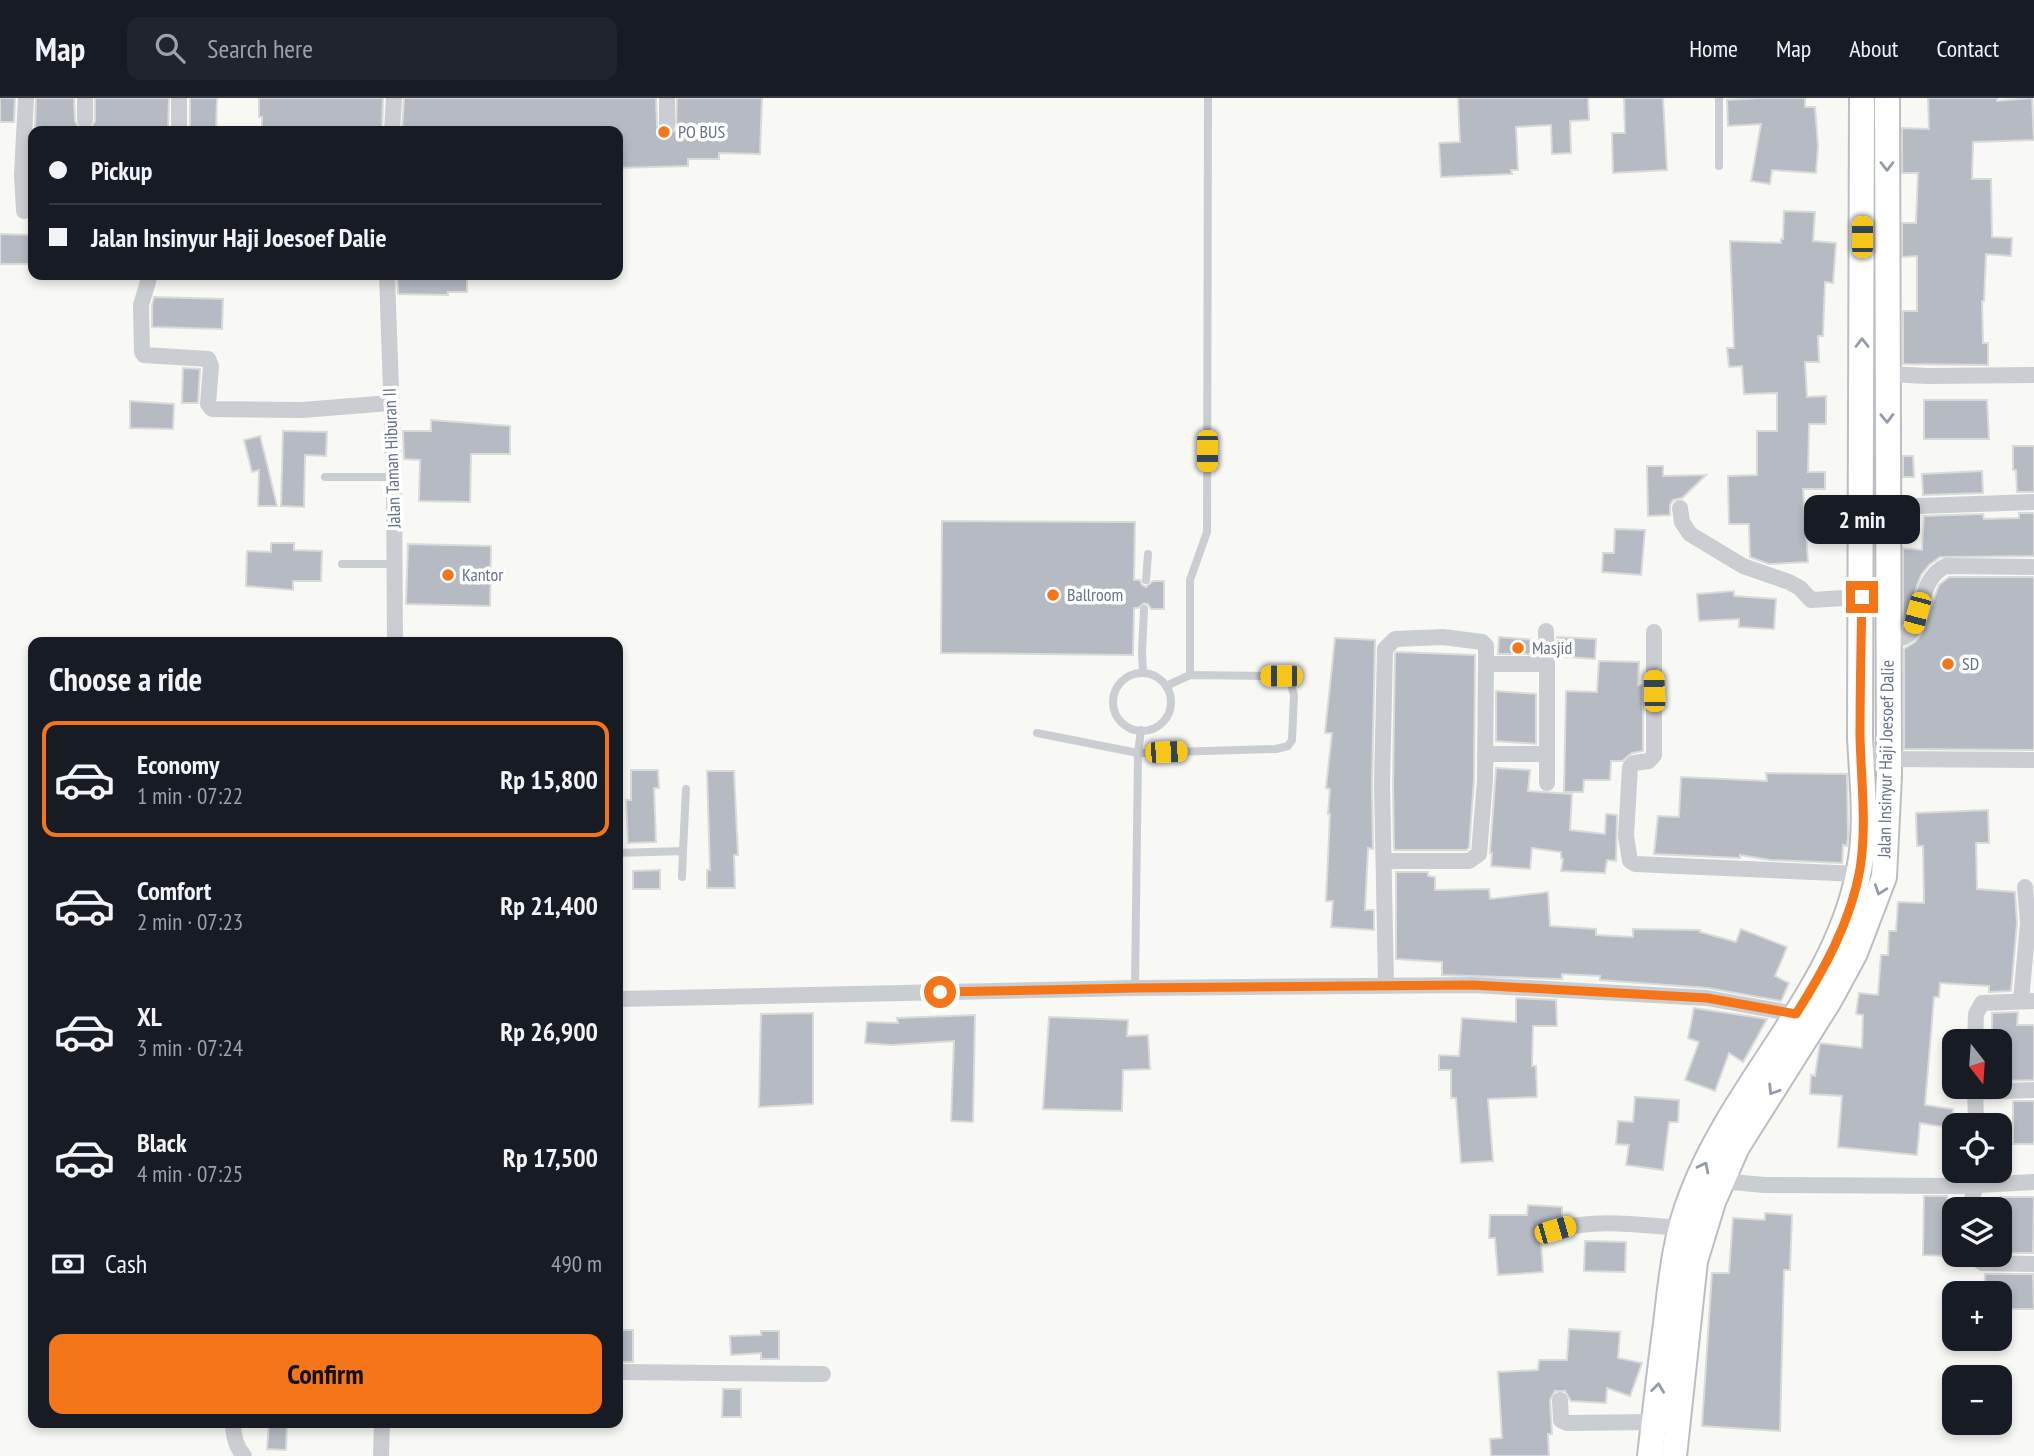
<!DOCTYPE html>
<html lang="en">
<head>
<meta charset="utf-8">
<style>
  body { margin:0; font-family:"PT Sans Narrow",sans-serif; background:#20242c; color:#f1f3f6; height:100vh; display:flex; flex-direction:column; font-size:26px; white-space:nowrap }
  * { box-sizing:border-box; margin:0 }
  p { font-size:23px; color:#9ea1a6 }
  .icon { flex:none; width:38px; height:38px; fill:none; stroke:currentColor; stroke-width:2; stroke-linecap:round; stroke-linejoin:round }
  .map { position:relative; flex:1; overflow:hidden }
  .details { position:absolute; left:28px; top:539px; width:595px; height:791px; display:flex; flex-direction:column; background:#171b24; border-radius:14px; box-shadow:0 4px 10px #0003 }
  .details>* { flex:none }
  .banner { position:absolute; left:28px; top:28px; width:595px; height:154px; border-radius:14px; box-shadow:0 4px 10px #0003; display:grid; align-content:center; height:154px; padding:0 21px; background:#171b24 }
  .needle { width:46px; rotate:163deg }
  .buttons { position:absolute; left:1942px; top:931px; display:grid; gap:14px }
  .buttons a { display:grid; place-items:center; width:70px; height:70px; border-radius:14px; background:#171b24; box-shadow:0 4px 10px #0003; font-size:35px }
  .end { position:absolute; width:32px; height:32px; margin:-16px; border:9px solid #f57519; background:#fff; box-shadow:0 0 0 4px #fff }
  .from { border-radius:50% }
  .bubble { position:absolute; height:49px; border-radius:14px; background:#171b24; box-shadow:0 4px 10px #0003; font-size:23px; font-weight:700; line-height:49px; text-align:center }
  .car { position:absolute; width:21px; height:42px; margin:-21px -10px; border-radius:9px; box-shadow:0 0 5px 2px #0007; background:linear-gradient(#f5c518 24%,#345 0 40%,#f5c518 0 76%,#345 0 86%,#f5c518 0) }
  .banner b { display:flex; align-items:center; gap:24px; height:66px; font-size:26px }
  .banner b+b { border-top:2px solid #363941 }
  .banner i { width:18px; height:18px; background:#f1f3f6 }
  ul { padding:0; list-style:none }
  li { display:flex; align-items:center; gap:21px; height:116px; margin:0 14px 10px; padding:0 7px; border:4px solid transparent; border-radius:14px }
  li div { flex:1 }
  li b { display:block; font-size:26px }
  li em { font-style:normal; font-weight:700 }
  li.active { border-color:#f57519 }
  li>.icon { width:63px; height:63px; stroke-width:1.5 }
  h2 { padding:0 21px; font-size:32px; line-height:84px }
  .pay { display:flex; align-items:center; gap:18px; height:77px; padding:0 21px; font-size:26px }
  .pay p { margin-inline-start:auto }
  .button { display:flex; gap:14px; margin-top:auto; padding:14px 21px }
  .button a { flex:1; height:80px; border-radius:14px; background:#f57519; color:#111; font-size:28px; font-weight:700; line-height:80px; text-align:center }
  header { display:flex; align-items:center; gap:42px; box-sizing:border-box; height:98px; padding:0 35px; background:#171b24; border-bottom:2px solid #363941 }
  header strong { font-size:33px }
  nav { display:flex; gap:38px; margin-inline-start:auto; font-size:24px }
  .search { width:490px; height:63px; background:#20242c; display:flex; align-items:center; gap:18px; box-sizing:border-box; padding:0 24px; border-radius:14px; color:#9ea1a6; font-size:26px }
  .map>svg:first-child { display:block }
  .building { fill:#b5bac3; stroke:#dadad8; stroke-width:2 }
  .lines { fill:none; stroke-linecap:round; stroke-linejoin:round }
  .primary-casing { stroke:#bbbec3; stroke-width:28 }
  .service { stroke:#cacdd1; stroke-width:8 }
  .minor { stroke:#cacdd1; stroke-width:16 }
  .primary { stroke:#fff; stroke-width:24 }
  .oneway { stroke:#929cad }
  .route { stroke:#f57519; stroke-width:9 }
  .poi-dot { fill:#f57519; stroke:#fff; stroke-width:2.5 }
  .labels { text-anchor:middle; stroke-width:7; stroke-linejoin:round; paint-order:stroke }
  .poi-label { font-size:18px; fill:#64728a; stroke:#fff; text-anchor:start }
  .street-label { font-size:18px; fill:#64728a; stroke:#fff }
</style>
</head>
<body>
<header>
<strong>Map</strong>
<div class="search"><svg class="icon" aria-label="search" viewBox="0 0 24 24"><circle cx="10" cy="10" r="6"/><path d="M15 15l6 6"/></svg>Search here</div>
<nav><a>Home</a><a>Map</a><a>About</a><a>Contact</a></nav>
</header>
<div class="map">
<svg width="2034" height="1358" viewBox="0 0 2034 1358">
  <rect width="100%" height="100%" fill="#f8f9f5"/>
  <g class="building">
    <polygon points="0,0 15,0 14,24 0,24"/>
    <polygon points="36,0 74,0 75,23 80,32 35,33"/>
    <polygon points="95,0 169,0 168,33 117,33 117,31 91,30 95,23"/>
    <polygon points="190,0 217,0 216,33 190,33"/>
    <polygon points="259,0 383,0 382,33 262,33 262,19 259,19"/>
    <polygon points="404,0 656,0 657,28 661,36 666,37 676,32 677,0 762,0 760,56 719,55 719,61 688,61 688,68 618,70 618,33 485,33 485,30 457,30 457,33 402,33"/>
    <polygon points="1458,0 1588,0 1589,22 1570,23 1571,55 1552,56 1551,27 1516,29 1518,72 1511,72 1512,76 1441,79 1439,45 1460,44"/>
    <polygon points="1624,0 1663,0 1667,72 1613,75 1612,35 1625,35"/>
    <polygon points="1760,0 1805,0 1805,9 1815,9 1818,48 1816,75 1772,72 1770,86 1751,83 1761,26 1728,28 1727,2"/>
    <polygon points="1928,0 1997,0 1997,3 2032,0 2034,42 1973,44 1972,81 1991,81 1992,139 2012,140 2011,158 1986,156 1984,203 1982,203 1983,245 1988,245 1988,267 1903,266 1903,213 1917,213 1917,158 1902,159 1902,125 1916,125 1918,75 1902,75 1902,30 1929,31"/>
    <polygon points="1784,113 1815,114 1813,143 1836,145 1833,185 1825,184 1823,238 1818,238 1819,264 1805,264 1807,299 1826,298 1826,326 1809,326 1808,374 1825,374 1825,391 1803,391 1808,464 1769,466 1750,459 1749,426 1729,426 1728,378 1757,377 1757,333 1777,333 1777,295 1744,296 1742,268 1729,269 1727,250 1734,250 1730,143 1781,145 1781,141 1783,141"/>
    <polygon points="0,136 33,137 33,166 0,166"/>
    <polygon points="397,177 467,177 467,194 448,194 448,197 398,196"/>
    <polygon points="154,199 223,201 222,231 152,229 152,208"/>
    <polygon points="183,270 200,271 198,305 182,305"/>
    <polygon points="1924,302 1987,302 1989,341 1924,341"/>
    <polygon points="130,303 174,306 173,331 130,330"/>
    <polygon points="431,322 510,328 510,356 471,356 470,404 419,403 420,362 404,361 403,333 431,333"/>
    <polygon points="283,333 327,334 326,358 305,357 304,409 281,408"/>
    <polygon points="260,338 268,370 277,408 258,408 259,372 252,374 244,342"/>
    <polygon points="2013,348 2034,348 2034,394 2017,394 2016,372 2013,372"/>
    <polygon points="1903,358 1913,358 1914,379 1903,379"/>
    <polygon points="1647,368 1663,368 1663,378 1706,377 1682,400 1673,402 1670,407 1670,417 1648,418"/>
    <polygon points="1982,373 1983,395 1923,397 1922,376"/>
    <polygon points="2019,415 2034,415 2034,458 1940,459 1929,467 1921,477 1903,526 1903,450 1922,452 1924,418 1983,416 1984,421 2019,420"/>
    <polygon points="942,423 1135,424 1134,482 1140,482 1142,487 1146,489 1153,483 1164,483 1164,511 1151,511 1148,506 1144,505 1138,510 1134,510 1133,557 941,555"/>
    <polygon points="1615,431 1645,432 1641,477 1602,474 1603,455 1614,455"/>
    <polygon points="271,445 294,445 294,452 322,453 321,483 293,483 293,492 246,488 247,453 271,454"/>
    <polygon points="408,446 491,448 490,508 406,506"/>
    <polygon points="1949,479 2034,479 2034,652 1904,651 1904,551 1915,544 1922,535 1936,495 1939,487"/>
    <polygon points="1734,493 1734,498 1776,501 1774,531 1739,529 1739,521 1699,523 1697,496"/>
    <polygon points="1499,539 1536,542 1536,556 1498,556"/>
    <polygon points="1557,539 1596,541 1595,561 1557,558"/>
    <polygon points="1335,540 1375,542 1372,687 1373,751 1368,750 1365,812 1374,812 1374,832 1331,829 1333,803 1326,803 1330,716 1328,716 1330,691 1326,690 1332,635 1325,635"/>
    <polygon points="1397,554 1475,557 1474,682 1469,750 1466,752 1394,752 1393,687 1395,555"/>
    <polygon points="1599,563 1639,564 1638,587 1643,587 1643,653 1632,655 1622,663 1611,663 1610,682 1584,682 1583,694 1564,694 1566,593 1597,594"/>
    <polygon points="1496,593 1536,596 1536,646 1496,643"/>
    <polygon points="1496,670 1530,672 1528,693 1572,696 1570,732 1605,736 1606,716 1617,717 1616,763 1607,762 1605,775 1561,773 1563,761 1561,760 1561,754 1532,750 1530,771 1491,768 1492,755 1490,755"/>
    <polygon points="631,672 658,672 659,690 654,690 656,744 628,745 626,702 631,702"/>
    <polygon points="707,673 734,673 738,757 734,757 735,790 707,790 707,772 710,772"/>
    <polygon points="1766,675 1847,676 1848,738 1847,748 1843,747 1842,765 1770,762 1740,757 1740,760 1654,756 1658,718 1679,719 1681,679 1767,683"/>
    <polygon points="1988,712 1989,745 1976,745 1977,791 2015,794 2017,825 2011,893 1989,894 1989,888 1940,885 1939,899 1934,899 1925,1007 1953,1011 1951,1030 1920,1025 1917,1057 1838,1049 1842,998 1810,996 1811,977 1815,978 1820,945 1862,950 1863,917 1856,916 1859,895 1878,897 1881,857 1888,857 1889,833 1896,833 1898,804 1924,805 1923,748 1917,748 1916,715"/>
    <polygon points="660,772 660,791 633,791 633,773"/>
    <polygon points="1396,774 1428,774 1428,778 1435,779 1435,792 1489,791 1490,801 1548,794 1550,828 1596,831 1596,837 1633,839 1633,831 1700,832 1700,834 1736,844 1741,831 1787,849 1775,878 1789,885 1781,903 1708,890 1600,882 1600,878 1562,876 1562,881 1442,877 1442,864 1396,861"/>
    <polygon points="1516,900 1556,902 1557,928 1533,928 1532,968 1536,968 1537,999 1488,1001 1493,1063 1461,1065 1456,1000 1451,1000 1451,972 1439,972 1439,957 1459,958 1462,920 1516,924"/>
    <polygon points="1694,910 1767,921 1743,964 1729,955 1715,993 1685,982 1699,944 1688,940"/>
    <polygon points="2018,914 2017,927 2034,927 2034,982 2000,983 2000,943 1992,943 1992,915"/>
    <polygon points="813,915 813,1006 759,1009 761,916"/>
    <polygon points="975,917 973,1024 951,1023 954,943 891,947 865,945 867,924 898,925 897,920"/>
    <polygon points="1049,919 1128,922 1127,938 1148,937 1150,971 1123,972 1122,1013 1043,1011"/>
    <polygon points="1635,999 1679,1002 1678,1024 1669,1024 1663,1072 1626,1067 1629,1047 1616,1046 1618,1023 1633,1024"/>
    <rect x="2013" y="1003" width="21" height="43"/>
    <polygon points="1924,1098 1947,1098 1946,1158 1923,1157"/>
    <polygon points="2000,1099 2034,1099 2033,1155 2000,1155"/>
    <polygon points="1528,1107 1562,1109 1562,1120 1548,1124 1545,1129 1540,1129 1543,1174 1498,1177 1495,1140 1489,1140 1490,1117 1527,1117"/>
    <polygon points="1765,1115 1792,1117 1790,1172 1784,1172 1780,1333 1702,1328 1712,1175 1729,1175 1733,1120 1765,1122"/>
    <polygon points="1585,1143 1626,1144 1625,1174 1584,1173"/>
    <polygon points="1985,1176 2033,1176 2034,1211 2000,1211 2000,1195 1984,1195"/>
    <polygon points="1569,1231 1620,1234 1618,1260 1642,1265 1630,1298 1607,1290 1606,1305 1571,1303 1565,1293 1555,1293 1550,1302 1552,1336 1548,1336 1549,1358 1491,1358 1490,1341 1502,1340 1498,1274 1538,1272 1539,1262 1567,1262"/>
    <rect x="618" y="1232" width="15" height="32"/>
    <polygon points="761,1233 779,1233 779,1261 761,1261 761,1255 731,1257 730,1238 761,1237"/>
    <polygon points="723,1291 741,1291 741,1319 722,1319"/>
    <polygon points="269,1325 287,1325 286,1352 267,1351"/>
  </g>
  <g class="lines">
    <g class="primary-casing">
      <g id="primary">
        <path d="M1650,1358C1655,1314 1660,1270 1666,1226C1671,1182 1675,1138 1692,1096C1735,983 1836,894 1859,772C1868,729 1862,682 1860,639L1862,0"/>
        <polyline points="1674,1358 1695,1163 1713,1104 1737,1049 1829,903 1855,855 1884,779 1889,677 1887,0"/>
      </g>
    </g>
    <g class="service">
      <polyline points="1719,68 1719,0"/>
      <polyline points="325,379 394,379"/>
      <polyline points="342,466 395,466"/>
      <polyline points="1146,482 1148,456"/>
      <polyline points="1143,575 1142,554 1144,511"/>
      <circle cx="1142" cy="604" r="29"/>
      <polyline points="1190,577 1190,482 1207,434 1208,0"/>
      <polyline points="1037,635 1138,655 1276,651 1288,648 1292,642 1294,597 1290,583 1281,578 1190,577 1166,588"/>
      <polyline points="683,753 686,691"/>
      <polyline points="618,755 683,753 682,779"/>
      <polyline points="1135,890 1138,655 1141,632"/>
    </g>
    <g class="minor">
      <polyline points="85,0 85,22"/>
      <polyline points="667,0 667,27"/>
      <polyline points="179,33 179,0"/>
      <polyline points="392,33 394,0"/>
      <polyline points="24,113 22,77 26,0"/>
      <polyline points="150,177 141,207 142,254 144,257 208,261 211,268 208,306 212,311 302,312 390,305"/>
      <polyline points="387,177 394,379 395,544"/>
      <polyline points="1887,276 1928,278 2034,277"/>
      <polyline points="1889,409 2034,404"/>
      <polyline points="1680,410 1682,424 1690,436 1743,468 1789,484 1800,490 1811,502 1862,499"/>
      <polyline points="1546,533 1547,566"/>
      <polyline points="1654,534 1654,657 1649,663 1634,665 1630,669 1626,738 1630,763 1635,766 1859,776"/>
      <path d="M1888,543C1895,542 1903,541 1909,536C1924,521 1918,480 1946,468L2034,469"/>
      <polyline points="1861,655 1889,661 2034,662"/>
      <polyline points="1485,656 1547,656 1547,566 1486,566"/>
      <polyline points="1547,685 1547,656"/>
      <polyline points="1384,763 1469,763 1479,756 1485,682 1486,558 1486,548 1482,544 1443,539 1395,541 1385,551 1382,687 1386,886"/>
      <polyline points="618,901 1135,890 1473,887 1707,900 1796,916"/>
      <polyline points="2021,903 2028,825 2025,789"/>
      <polyline points="1975,943 1976,916 1982,905 2034,903"/>
      <polyline points="1975,989 1976,1027"/>
      <polyline points="1975,994 2034,992"/>
      <polyline points="1722,1083 1764,1087 1960,1088 2034,1084"/>
      <path d="M1970,1111C1971,1097 1978,1087 1980,1073"/>
      <path d="M1555,1132C1597,1120 1639,1127 1681,1130"/>
      <polyline points="1971,1157 1983,1165 2034,1166"/>
      <polyline points="618,1274 823,1276"/>
      <polyline points="1560,1302 1561,1322 1567,1325 1654,1324"/>
      <path d="M233,1325C233,1337 236,1349 244,1358"/>
      <polyline points="381,1358 382,1325"/>
    </g>
    <use href="#primary" class="primary"/>
  </g>
  <defs><path id="oneway-chevron" d="M-2-3.5L2.5 0L-2 3.5" fill="none" stroke-width="1.6" stroke-linecap="round" stroke-linejoin="round" transform="scale(1.75)"/></defs>
  <g class="oneway">
    <use href="#oneway-chevron" transform="translate(1887 68) rotate(90)"/>
    <use href="#oneway-chevron" transform="translate(1862 245) rotate(-90)"/>
    <use href="#oneway-chevron" transform="translate(1887 320) rotate(89)"/>
    <use href="#oneway-chevron" transform="translate(1880 792) rotate(109)"/>
    <use href="#oneway-chevron" transform="translate(1773 992) rotate(122)"/>
    <use href="#oneway-chevron" transform="translate(1704 1069) rotate(-63)"/>
    <use href="#oneway-chevron" transform="translate(1658 1290) rotate(-83)"/>
  </g>
  <g class="lines">
    <path class="route" d="M940,894L1135,890L1473,887L1707,900L1796,916C1824,872 1851,823 1860,771C1867,727 1861,682 1860,638C1860,592 1861,545 1862,499"/>
  </g>
  <g class="poi-dot">
    <circle cx="664" cy="34" r="7"/>
    <circle cx="448" cy="477" r="7"/>
    <circle cx="1053" cy="497" r="7"/>
    <circle cx="1518" cy="550" r="7"/>
    <circle cx="1948" cy="566" r="7"/>
  </g>
  <g class="labels">
    <g class="poi-label">
      <text x="678" y="40">PO BUS</text>
      <text x="462" y="483">Kantor</text>
      <text x="1067" y="503">Ballroom</text>
      <text x="1532" y="556">Masjid</text>
      <text x="1962" y="572">SD</text>
    </g>
    <g class="street-label">
      <text transform="translate(392 360) rotate(-92)" y="6">Jalan Taman Hiburan II</text>
      <text transform="translate(1886 661) rotate(-89)" y="6">Jalan Insinyur Haji Joesoef Dalie</text>
    </g>
  </g>
</svg>
<div class="buttons">
<a><svg class="needle" viewBox="-14 -14 28 28"><path d="M0-13l5 13h-10z" fill="#e53935"/><path d="M0 13l5-13h-10z" fill="#9ea1a6"/></svg></a>
<a><svg class="icon" aria-label="locate" viewBox="0 0 24 24"><circle cx="12" cy="12" r="6"/><path d="M12 2v4M12 18v4M2 12h4M18 12h4"/></svg></a>
<a><svg class="icon" aria-label="layers" viewBox="0 0 24 24"><path d="M12 4l9 5-9 5-9-5zM3 14l9 5 9-5"/></svg></a>
<a>+</a>
<a>−</a>
</div>
<i class="end from" style="left:940px;top:894px"></i>
<i class="end" style="left:1862px;top:499px"></i>
<div class="bubble" style="left:1804px;top:397px;width:116px">2 min</div>
<i class="car" style="left:1862px;top:139px;rotate:0deg"></i>
<i class="car" style="left:1207px;top:353px;rotate:180deg"></i>
<i class="car" style="left:1917px;top:515px;rotate:195deg"></i>
<i class="car" style="left:1281px;top:578px;rotate:270deg"></i>
<i class="car" style="left:1654px;top:593px;rotate:358deg"></i>
<i class="car" style="left:1166px;top:654px;rotate:88deg"></i>
<i class="car" style="left:1555px;top:1132px;rotate:74deg"></i>
<div class="banner">
<b><i class="from"></i>Pickup</b>
<b><i></i>Jalan Insinyur Haji Joesoef Dalie</b>
</div>
<section class="details">
<h2>Choose a ride</h2>
<ul>
<li class="active"><svg class="icon" aria-label="car" viewBox="0 0 24 24"><path d="M5 17H2v-5l4-1 3-4h7l3 4 3 1v5h-3M9 17h6M6 11h13"/><circle cx="7" cy="17" r="2"/><circle cx="17" cy="17" r="2"/></svg><div><b>Economy</b><p>1 min · 07:22</p></div><em>Rp 15,800</em></li>
<li><svg class="icon" aria-label="car" viewBox="0 0 24 24"><path d="M5 17H2v-5l4-1 3-4h7l3 4 3 1v5h-3M9 17h6M6 11h13"/><circle cx="7" cy="17" r="2"/><circle cx="17" cy="17" r="2"/></svg><div><b>Comfort</b><p>2 min · 07:23</p></div><em>Rp 21,400</em></li>
<li><svg class="icon" aria-label="car" viewBox="0 0 24 24"><path d="M5 17H2v-5l4-1 3-4h7l3 4 3 1v5h-3M9 17h6M6 11h13"/><circle cx="7" cy="17" r="2"/><circle cx="17" cy="17" r="2"/></svg><div><b>XL</b><p>3 min · 07:24</p></div><em>Rp 26,900</em></li>
<li><svg class="icon" aria-label="car" viewBox="0 0 24 24"><path d="M5 17H2v-5l4-1 3-4h7l3 4 3 1v5h-3M9 17h6M6 11h13"/><circle cx="7" cy="17" r="2"/><circle cx="17" cy="17" r="2"/></svg><div><b>Black</b><p>4 min · 07:25</p></div><em>Rp 17,500</em></li>
</ul>
<div class="pay"><svg class="icon" aria-label="cash" viewBox="0 0 24 24"><path d="M3 7h18v10H3z"/><circle cx="12" cy="12" r="2"/></svg>Cash<p>490 m</p></div>
<div class="button"><a>Confirm</a></div>
</section>
</div>
</body>
</html>
